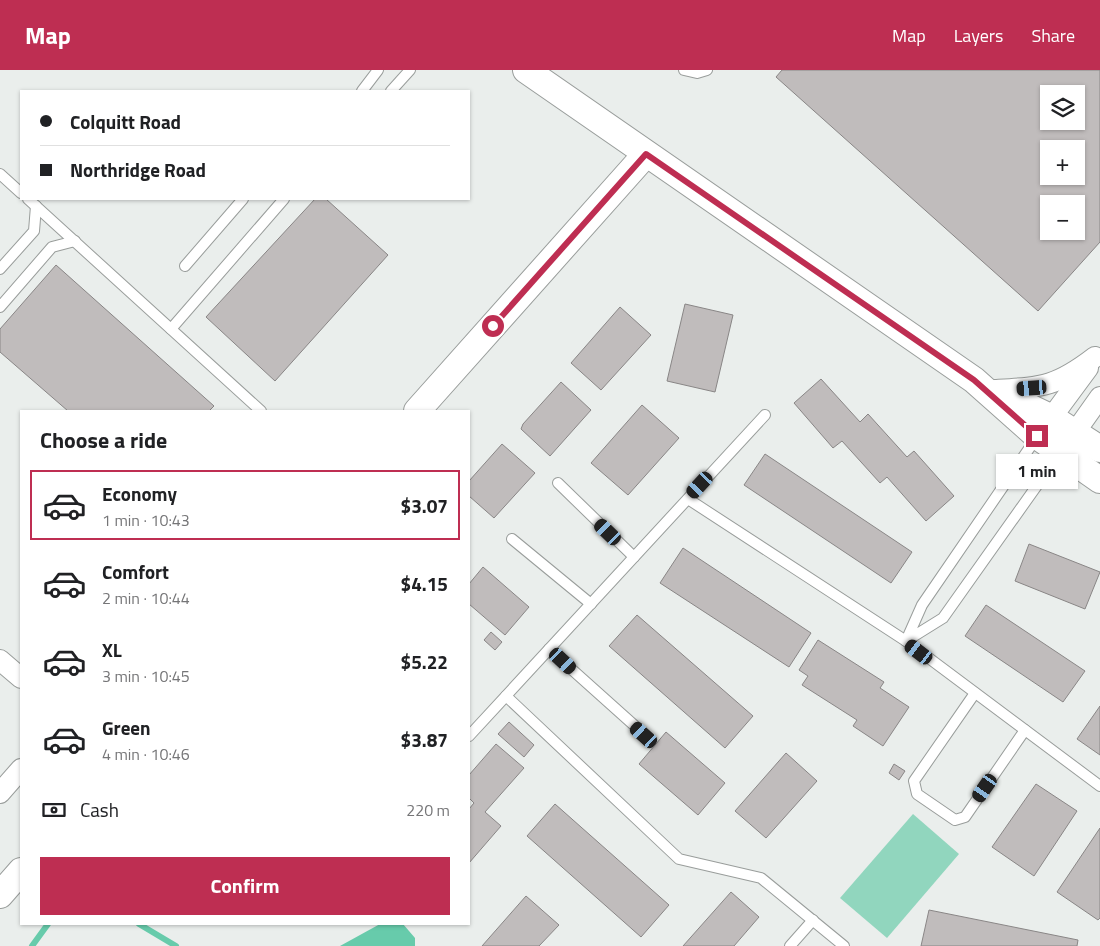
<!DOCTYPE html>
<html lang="en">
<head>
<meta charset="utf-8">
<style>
  body { margin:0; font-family:"Titillium Web",sans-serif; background:#f6f6f6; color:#202124; height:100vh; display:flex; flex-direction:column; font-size:19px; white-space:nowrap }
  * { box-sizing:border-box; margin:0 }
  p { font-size:16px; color:#757577 }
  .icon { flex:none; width:28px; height:28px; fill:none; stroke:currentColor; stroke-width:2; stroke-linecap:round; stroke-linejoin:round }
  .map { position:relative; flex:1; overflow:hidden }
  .sheet { position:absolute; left:20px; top:340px; width:450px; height:515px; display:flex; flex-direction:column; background:#fff; border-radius:0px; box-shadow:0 1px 4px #0004 }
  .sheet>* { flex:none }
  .top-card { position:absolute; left:20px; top:20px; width:450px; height:110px; border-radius:0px; box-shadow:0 1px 4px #0004; display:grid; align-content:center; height:110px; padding:0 20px; background:#fff }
  .controls { position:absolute; left:1040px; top:15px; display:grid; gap:10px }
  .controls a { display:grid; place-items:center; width:45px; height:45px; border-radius:0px; background:#fff; box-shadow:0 1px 4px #0004; font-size:25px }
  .end { position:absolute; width:22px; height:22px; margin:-11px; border:6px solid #be2e52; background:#fff; box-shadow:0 0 0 2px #fff }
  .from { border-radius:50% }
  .bubble { position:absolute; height:35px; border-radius:0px; background:#fff; box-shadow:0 1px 4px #0004; font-size:16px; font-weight:700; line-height:35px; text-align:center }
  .car { position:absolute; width:15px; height:30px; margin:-15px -8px; border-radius:6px; box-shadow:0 0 4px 1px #0007; background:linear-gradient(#222 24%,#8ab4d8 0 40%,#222 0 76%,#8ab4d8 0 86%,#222 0) }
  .top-card b { display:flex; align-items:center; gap:18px; height:48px; font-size:19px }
  .top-card b+b { border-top:1px solid #e0e0e0 }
  .top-card i { width:12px; height:12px; background:#202124 }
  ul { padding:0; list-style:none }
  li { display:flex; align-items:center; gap:15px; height:70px; margin:0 10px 8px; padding:0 10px; border:2px solid transparent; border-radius:0px }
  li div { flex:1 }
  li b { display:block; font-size:19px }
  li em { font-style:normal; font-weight:700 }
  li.on { border-color:#be2e52 }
  li>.icon { width:45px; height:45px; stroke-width:1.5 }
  h2 { padding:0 20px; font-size:22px; line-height:60px }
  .pay { display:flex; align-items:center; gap:12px; height:55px; padding:0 20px; font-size:19px }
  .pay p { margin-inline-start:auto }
  .action { display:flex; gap:10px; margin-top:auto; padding:10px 20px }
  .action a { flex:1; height:58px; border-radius:0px; background:#be2e52; color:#fff; font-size:20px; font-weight:700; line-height:58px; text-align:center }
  header { display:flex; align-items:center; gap:30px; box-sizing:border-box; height:70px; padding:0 25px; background:#be2e52; color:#fff }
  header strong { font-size:24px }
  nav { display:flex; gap:28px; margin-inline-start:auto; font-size:18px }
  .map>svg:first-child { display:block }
  .green { fill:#91d6be }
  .water { fill:#67cbab }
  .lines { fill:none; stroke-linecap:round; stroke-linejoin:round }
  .stream { stroke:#67cbab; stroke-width:6 }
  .building { fill:#c0bcbc; stroke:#898686; fill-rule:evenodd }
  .service-casing { stroke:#999d9b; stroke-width:12 }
  .minor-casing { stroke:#999d9b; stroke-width:22 }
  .tertiary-casing { stroke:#999d9b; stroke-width:28 }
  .service { stroke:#fff; stroke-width:10 }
  .minor { stroke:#fff; stroke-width:20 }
  .tertiary { stroke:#fff; stroke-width:26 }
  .route { stroke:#be2e52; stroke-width:6 }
</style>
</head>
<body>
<header>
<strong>Map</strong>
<nav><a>Map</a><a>Layers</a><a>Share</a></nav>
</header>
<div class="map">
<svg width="1100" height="876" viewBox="0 0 1100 876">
  <rect width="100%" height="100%" fill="#eaeeec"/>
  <polygon class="green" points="913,744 959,784 887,868 840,828"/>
  <polygon class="water" points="380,854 403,854 415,868 415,876 340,876"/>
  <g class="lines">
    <g class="stream">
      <polyline points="139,854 176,876"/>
      <polyline points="32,876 48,854"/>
    </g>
  </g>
  <g class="building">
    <path d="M782,0H1100V172L1038,241L776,7ZM1049,24H1076V51H1049ZM1049,79H1076V106H1049ZM1049,134H1076V161H1049Z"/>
    <polygon points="315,129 326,129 388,185 275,311 206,247"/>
    <polygon points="56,195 214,336 209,341 68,341 0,282 0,259"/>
    <polygon points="685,234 733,245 715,322 667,311"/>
    <polygon points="620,237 651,265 601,320 571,293"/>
    <polygon points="821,309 860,352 868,344 907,387 914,381 954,426 926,451 887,407 880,413 842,371 833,378 794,333"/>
    <polygon points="561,312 591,340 550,386 521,359 523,354"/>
    <polygon points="642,335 679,368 628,425 591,393"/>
    <polygon points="502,374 535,403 494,448 469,426 469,411"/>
    <polygon points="765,384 912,482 891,513 744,415"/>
    <polygon points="1029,474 1100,502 1085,539 1015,511"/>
    <polygon points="683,478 811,563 789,597 660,513"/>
    <polygon points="483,497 529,537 505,565 469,534 469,514"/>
    <polygon points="986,535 1085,601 1063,632 965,566"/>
    <polygon points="637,545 753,646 725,678 609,576"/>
    <polygon points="491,562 502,572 495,580 484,570"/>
    <polygon points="818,570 884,612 880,618 909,637 883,676 853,656 857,650 802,615 808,606 799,600"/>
    <polygon points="1100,636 1100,685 1077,669"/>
    <polygon points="509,652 534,675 524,687 498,664"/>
    <polygon points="666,662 725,713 698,745 639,694"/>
    <polygon points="496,674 524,698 485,742 501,756 469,793 469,739 474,733 469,728 469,705"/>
    <polygon points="786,683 817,711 766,768 735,741"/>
    <polygon points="894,694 905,701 899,710 889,703"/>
    <polygon points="1036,714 1077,741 1034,806 992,777"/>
    <polygon points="555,734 669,835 641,867 527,766"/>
    <polygon points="1100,758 1100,848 1098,850 1057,822"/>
    <polygon points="731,822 759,847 734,876 683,876"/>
    <polygon points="526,826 559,855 539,876 482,876"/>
    <polygon points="929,840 1078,870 1077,876 921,876"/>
  </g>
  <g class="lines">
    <g class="service-casing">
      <g id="service">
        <polyline points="684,0 697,3 707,0"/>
        <polyline points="362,21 378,0"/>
        <polyline points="391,21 410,0"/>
        <polyline points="0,104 21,123"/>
        <polyline points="28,129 261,341"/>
        <polyline points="185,196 243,129"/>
        <polyline points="0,199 34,161 36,136"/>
        <polyline points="0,237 52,177 75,171"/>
        <polyline points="171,259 284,129"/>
        <polyline points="1037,367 922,535 906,571 943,548 1060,383"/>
        <polyline points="558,413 634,487"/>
        <polyline points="688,429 906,571 1100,716"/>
        <polyline points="512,469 591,534"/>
        <polyline points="549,579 645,665"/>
        <polyline points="975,623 914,711 917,724 955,750 965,747 1025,660"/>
        <polyline points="506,626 679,789 761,808 844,876"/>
        <polyline points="469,666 765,345"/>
        <polyline points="790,876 813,850"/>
      </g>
    </g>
    <g class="minor-casing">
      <g id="minor">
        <path d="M995,320C1043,317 1056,317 1095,287"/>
        <polyline points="1043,359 1088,298"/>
        <polyline points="1066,375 1100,327"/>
        <polyline points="0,590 21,608"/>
        <polyline points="0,723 21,699"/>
      </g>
    </g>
    <g class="tertiary-casing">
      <g id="tertiary">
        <polyline points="526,0 974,310 1037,366 1100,410"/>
        <polyline points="1004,325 1052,348 1100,379"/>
        <polyline points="417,341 646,84"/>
        <polyline points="0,825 21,801"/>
      </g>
    </g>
    <use href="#service" class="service"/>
    <use href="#minor" class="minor"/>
    <use href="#tertiary" class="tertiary"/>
  </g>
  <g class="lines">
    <polyline class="route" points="493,256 646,84 974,310 1037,366"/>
  </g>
</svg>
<div class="controls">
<a><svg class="icon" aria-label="layers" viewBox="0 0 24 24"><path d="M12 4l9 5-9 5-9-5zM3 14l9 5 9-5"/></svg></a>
<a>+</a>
<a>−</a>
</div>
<i class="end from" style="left:493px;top:256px"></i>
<i class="end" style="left:1037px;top:366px"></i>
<div class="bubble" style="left:996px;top:384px;width:82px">1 min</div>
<i class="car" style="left:1032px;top:318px;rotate:266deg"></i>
<i class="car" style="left:700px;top:415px;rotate:223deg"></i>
<i class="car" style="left:608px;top:462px;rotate:314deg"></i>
<i class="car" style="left:919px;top:582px;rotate:307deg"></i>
<i class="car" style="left:563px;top:591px;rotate:133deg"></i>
<i class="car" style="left:644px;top:665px;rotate:312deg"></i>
<i class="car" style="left:985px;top:718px;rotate:215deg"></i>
<div class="top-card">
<b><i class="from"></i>Colquitt Road</b>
<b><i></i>Northridge Road</b>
</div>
<section class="sheet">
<h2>Choose a ride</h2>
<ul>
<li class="on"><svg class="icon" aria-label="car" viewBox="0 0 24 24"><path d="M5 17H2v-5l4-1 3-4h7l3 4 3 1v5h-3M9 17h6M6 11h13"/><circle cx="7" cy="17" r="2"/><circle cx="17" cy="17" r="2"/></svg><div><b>Economy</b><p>1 min · 10:43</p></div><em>$3.07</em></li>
<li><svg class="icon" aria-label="car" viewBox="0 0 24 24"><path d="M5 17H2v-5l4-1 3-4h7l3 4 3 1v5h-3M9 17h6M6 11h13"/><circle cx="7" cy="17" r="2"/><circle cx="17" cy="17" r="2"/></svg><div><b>Comfort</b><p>2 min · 10:44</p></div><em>$4.15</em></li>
<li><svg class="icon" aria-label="car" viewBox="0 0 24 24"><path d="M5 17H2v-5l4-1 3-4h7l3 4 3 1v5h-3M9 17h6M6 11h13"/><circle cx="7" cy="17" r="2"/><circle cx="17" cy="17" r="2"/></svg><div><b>XL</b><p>3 min · 10:45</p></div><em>$5.22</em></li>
<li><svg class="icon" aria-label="car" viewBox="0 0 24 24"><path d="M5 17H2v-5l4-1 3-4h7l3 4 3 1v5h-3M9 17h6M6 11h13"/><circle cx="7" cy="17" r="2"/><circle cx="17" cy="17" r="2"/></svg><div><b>Green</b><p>4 min · 10:46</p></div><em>$3.87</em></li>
</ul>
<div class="pay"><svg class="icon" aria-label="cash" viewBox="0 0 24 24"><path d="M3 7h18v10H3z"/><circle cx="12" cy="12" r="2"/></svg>Cash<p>220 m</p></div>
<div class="action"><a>Confirm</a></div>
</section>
</div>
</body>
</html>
